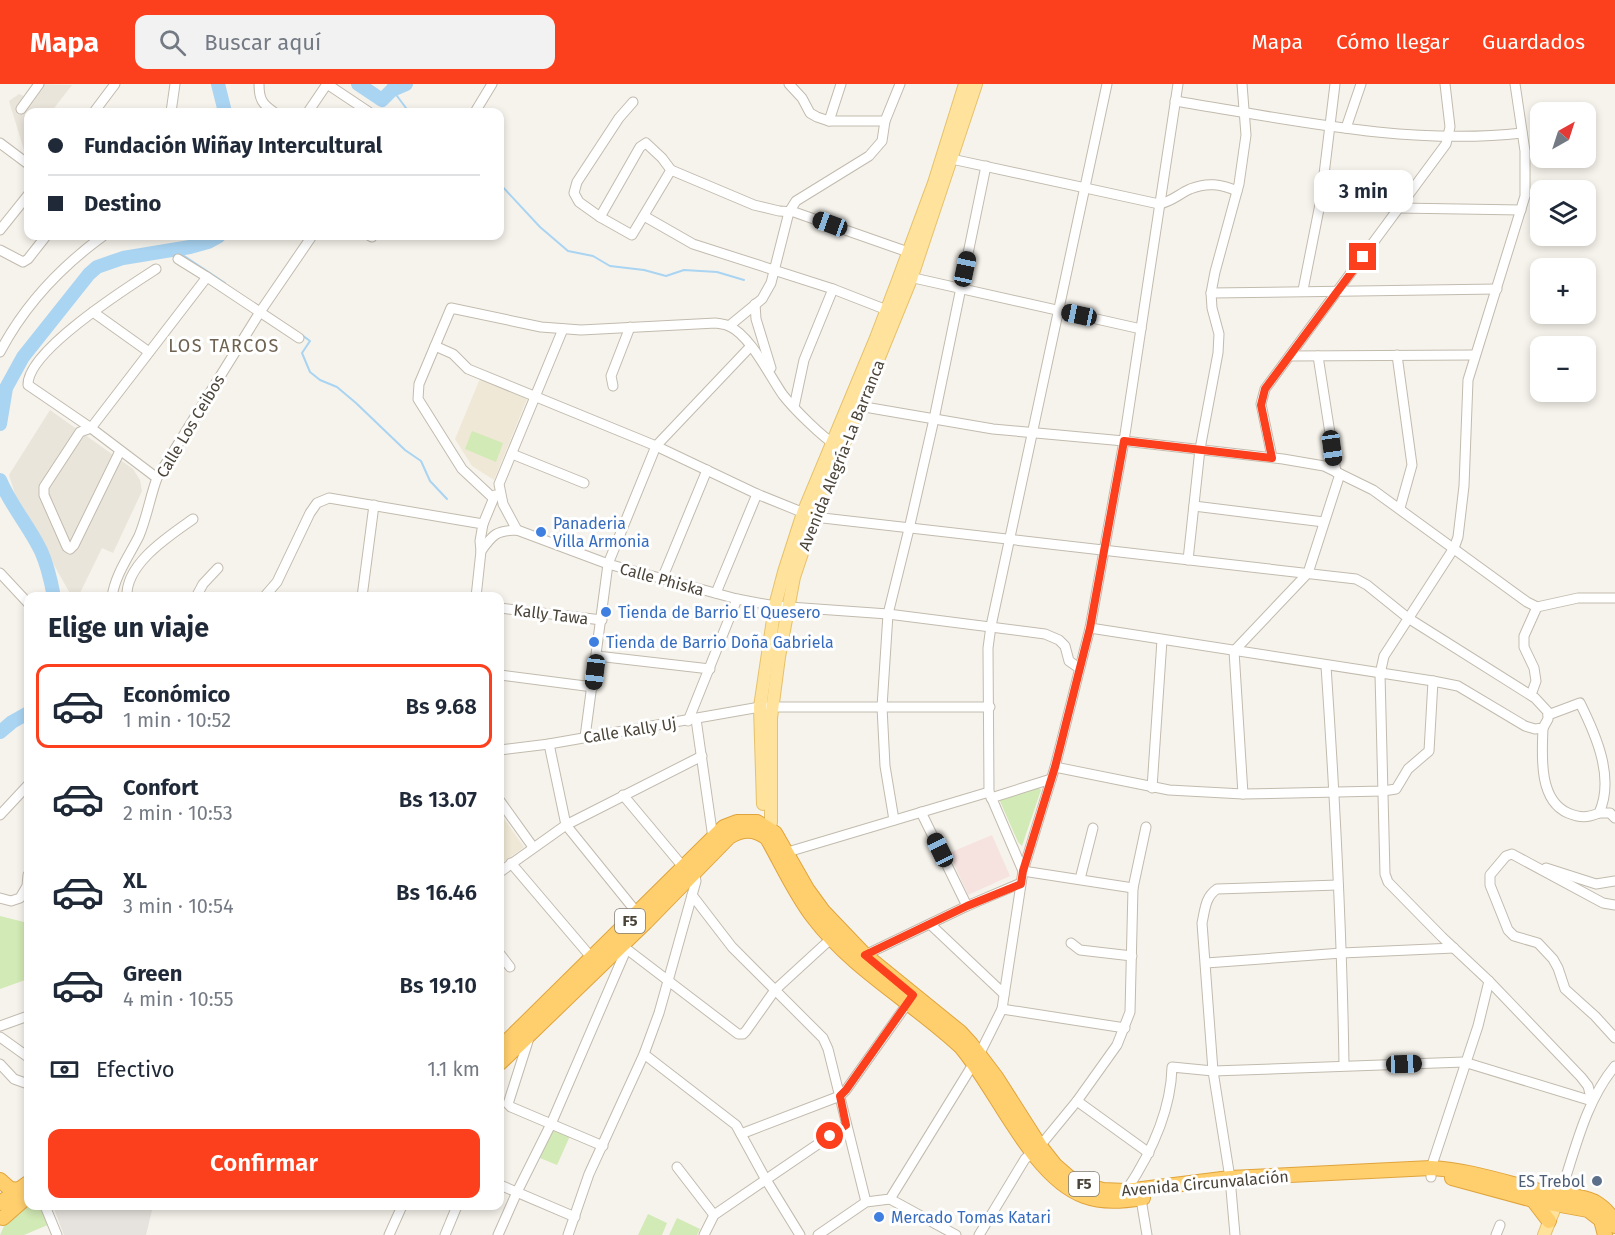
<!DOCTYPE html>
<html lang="es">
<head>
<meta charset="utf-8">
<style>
  body { margin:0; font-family:"Fira Sans",sans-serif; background:#f2f2f3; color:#1f2937; height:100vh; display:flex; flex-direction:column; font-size:22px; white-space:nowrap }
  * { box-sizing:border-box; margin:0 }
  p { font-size:20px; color:#747a83 }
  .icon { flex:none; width:33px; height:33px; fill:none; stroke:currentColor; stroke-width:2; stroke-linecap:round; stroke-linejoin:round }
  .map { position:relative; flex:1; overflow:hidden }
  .sheet { position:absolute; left:24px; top:508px; width:480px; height:618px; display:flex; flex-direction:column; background:#fff; border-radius:12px; box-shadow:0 3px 9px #0003 }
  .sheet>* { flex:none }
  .top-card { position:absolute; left:24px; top:24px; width:480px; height:132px; border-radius:12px; box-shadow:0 3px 9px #0003; display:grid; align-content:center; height:132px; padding:0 24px; background:#fff }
  .needle { width:39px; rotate:39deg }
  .buttons { position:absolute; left:1530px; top:18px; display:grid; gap:12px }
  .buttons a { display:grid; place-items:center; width:66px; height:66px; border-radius:12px; background:#fff; box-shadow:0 3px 9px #0003; font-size:30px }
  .end { position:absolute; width:27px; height:27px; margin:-14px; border:8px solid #fc3f1d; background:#fff; box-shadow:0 0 0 3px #fff }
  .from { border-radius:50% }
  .bubble { position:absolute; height:42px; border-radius:12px; background:#fff; box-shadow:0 3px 9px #0003; font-size:20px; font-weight:600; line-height:42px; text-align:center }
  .car { position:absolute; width:18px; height:36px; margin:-18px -9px; border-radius:8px; box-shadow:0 0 4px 2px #0007; background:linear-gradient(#222 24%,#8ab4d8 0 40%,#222 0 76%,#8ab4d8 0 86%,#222 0) }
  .top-card b { display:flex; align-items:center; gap:21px; height:57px; font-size:22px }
  .top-card b+b { border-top:2px solid #e0e1e3 }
  .top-card i { width:15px; height:15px; background:#1f2937 }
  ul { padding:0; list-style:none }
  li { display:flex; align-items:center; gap:18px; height:84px; margin:0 12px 9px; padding:0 12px; border:3px solid transparent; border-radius:12px }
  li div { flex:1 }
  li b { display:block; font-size:22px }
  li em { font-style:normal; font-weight:600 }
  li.selected { border-color:#fc3f1d }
  li>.icon { width:54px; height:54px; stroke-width:1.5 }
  h2 { padding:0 24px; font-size:27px; line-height:72px }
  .pay { display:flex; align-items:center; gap:15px; height:66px; padding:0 24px; font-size:22px }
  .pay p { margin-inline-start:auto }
  .button { display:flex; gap:12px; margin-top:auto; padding:12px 24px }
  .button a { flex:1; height:69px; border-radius:12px; background:#fc3f1d; color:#fff; font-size:24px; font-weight:600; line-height:69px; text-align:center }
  header { display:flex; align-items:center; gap:36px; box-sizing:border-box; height:84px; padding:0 30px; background:#fc3f1d; color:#fff }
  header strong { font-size:28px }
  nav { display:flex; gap:33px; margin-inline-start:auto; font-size:21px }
  .search { width:420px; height:54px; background:#f2f2f3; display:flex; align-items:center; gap:15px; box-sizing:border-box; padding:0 21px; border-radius:12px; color:#747a83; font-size:22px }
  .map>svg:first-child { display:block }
  .residential { fill:#eae5da }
  .industrial { fill:#e6e2dd }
  .education { fill:#efe8d6 }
  .medical { fill:#f6e3e0 }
  .green { fill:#d2eab5 }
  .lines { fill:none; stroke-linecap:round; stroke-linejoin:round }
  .stream { stroke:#a9d4f2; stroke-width:2 }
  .river { stroke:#a9d4f2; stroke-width:14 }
  .minor-casing { stroke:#c2bbae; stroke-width:11 }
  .major-casing { stroke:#e6c16a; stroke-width:14 }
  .highway-casing { stroke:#e0a43c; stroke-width:16 }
  .minor { stroke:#fff; stroke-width:9 }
  .major { stroke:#ffe39c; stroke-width:12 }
  .highway { stroke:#ffcf6e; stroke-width:14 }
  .route { stroke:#fc3f1d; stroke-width:8 }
  .shop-dot { fill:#3f7fe0; stroke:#fff; stroke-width:2 }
  .service-dot { fill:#5c6f8a; stroke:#fff; stroke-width:2 }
  .labels { text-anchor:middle; stroke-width:6; stroke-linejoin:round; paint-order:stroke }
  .shield { fill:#fff; stroke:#817c74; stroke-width:1.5 }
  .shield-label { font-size:15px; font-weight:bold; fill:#4b4439 }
  .street-label { font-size:16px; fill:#4b4439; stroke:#fff }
  .shop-label { font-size:16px; fill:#366cbe; stroke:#fff; text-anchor:start }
  .service-label { font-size:16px; fill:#4e5e75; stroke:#fff; text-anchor:end }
  .neighbourhood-label { font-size:18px; letter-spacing:1.5px; fill:#6e6250; stroke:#fff }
</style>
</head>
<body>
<header>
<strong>Mapa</strong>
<div class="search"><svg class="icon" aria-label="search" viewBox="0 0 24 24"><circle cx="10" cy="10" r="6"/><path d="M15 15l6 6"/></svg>Buscar aquí</div>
<nav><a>Mapa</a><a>Cómo llegar</a><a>Guardados</a></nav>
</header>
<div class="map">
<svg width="1615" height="1151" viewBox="0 0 1615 1151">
  <rect width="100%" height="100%" fill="#f6f3ec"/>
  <g class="residential">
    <polygon points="32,0 72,1 51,28 28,28 28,60 24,66 9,17 19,10 24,12"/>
    <polygon points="50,326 133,385 140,396 142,407 113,469 102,464 78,513 72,513 16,413 9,391"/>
  </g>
  <polygon class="industrial" points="53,1122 153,1122 146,1151 64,1151"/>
  <g class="education">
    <polygon points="483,295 527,315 494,396 472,382 455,355 479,297"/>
    <polygon points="500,729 524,763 500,781"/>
  </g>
  <polygon class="medical" points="992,751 1010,792 968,811 949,769"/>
  <g class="green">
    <polygon points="472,347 503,359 496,378 465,365"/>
    <polygon points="1038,703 1041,706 1022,762 1018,758 999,715"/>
    <polygon points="0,832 28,839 28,895 0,905"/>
    <polygon points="553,1045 570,1052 557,1081 540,1074"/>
    <polygon points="28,1118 28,1122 43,1122 50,1140 24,1151 0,1151 4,1142"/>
    <polygon points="648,1130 667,1139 662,1151 638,1151"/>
    <polygon points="677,1134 700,1145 697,1151 669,1151"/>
  </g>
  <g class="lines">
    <g class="stream">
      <polyline points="388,0 409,28"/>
      <polyline points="500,100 540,143 568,167 593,172 610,182 644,186 666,192 684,186 717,188 744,196"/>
      <polyline points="175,166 225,199"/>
      <polyline points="302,251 310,257 302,269 310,288 320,296 337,303 356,319 405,366 421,377 430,397 447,415"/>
      <polyline points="0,332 2,332"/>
    </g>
    <g class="river">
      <polyline points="218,0 225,28"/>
      <polyline points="358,0 382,16 392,6 406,0"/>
      <polyline points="0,340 6,304 23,273 89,190 97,183 123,174 190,163 208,158 219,152"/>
      <path d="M0,396C11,422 29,442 41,467C48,482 51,497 54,513"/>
      <polyline points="0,648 12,638 28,629"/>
    </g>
    <g class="minor-casing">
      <g id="minor">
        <path d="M259,0C259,15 262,20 274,28"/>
        <polyline points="789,0 802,14 810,29 817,33 829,37 885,37 900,0"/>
        <polyline points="1107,0 991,542 988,564 989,708 1023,787 1133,804"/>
        <polyline points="1515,0 1525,67 1525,112 1468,296 1464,402 1458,453 1454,464 1384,572 1380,590 1385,790 1388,798 1442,853 1489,897 1581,993 1588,1002 1592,1017"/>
        <path d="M1175,17C1288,35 1408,62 1522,49"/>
        <polyline points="633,18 619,34 577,98 574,109 579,118 600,133 640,63 646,59 662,74 671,86 754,121 779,127 794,128 908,168"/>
        <polyline points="21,25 39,0"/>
        <polyline points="94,28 115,0"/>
        <polyline points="171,28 175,0"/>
        <polyline points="308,28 327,0 369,28"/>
        <polyline points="475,28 492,0"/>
        <polyline points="829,37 841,0"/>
        <polyline points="1346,44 1361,0"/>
        <polyline points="0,59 28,80"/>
        <path d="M947,74L1159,120C1171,118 1179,110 1190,105C1207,98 1221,100 1237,107"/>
        <polyline points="1321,115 1399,124 1521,126"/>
        <polyline points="644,132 693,160 833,205 804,276 794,323"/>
        <polyline points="600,133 632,151 671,86"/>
        <polyline points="0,146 28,111"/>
        <polyline points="370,152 372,153"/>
        <polyline points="0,166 23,178 28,175 46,152"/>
        <polyline points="178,175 207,193"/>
        <path d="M156,185C128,203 27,267 28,301L91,344L157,394"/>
        <polyline points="905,192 1141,245"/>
        <polyline points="833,205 892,228"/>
        <polyline points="1303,206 1321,115 1335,0"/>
        <polyline points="1211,209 1497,205"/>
        <polyline points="755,220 756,235 771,284"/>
        <polyline points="93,228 149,268"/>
        <polyline points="729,242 762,215 771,199 789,128 796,117 869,72 882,57 885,37"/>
        <polyline points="435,262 453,270 468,285 656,362 757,410 814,433 1356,495 1367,501 1408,534 1535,614 1548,628 1548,635 1543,644 1535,645 1525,642 1458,602 1433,597 1429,667 1408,685 1396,705 1383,707 1243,710 1169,706 1055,683"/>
        <path d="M0,268C24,222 62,182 103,152"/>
        <polyline points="1397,271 1412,381 1400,424"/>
        <polyline points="1290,272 1475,271"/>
        <polyline points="1318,272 1336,388"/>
        <polyline points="613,302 611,292 630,243"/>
        <polyline points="853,321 993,345 1124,357 1283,375 1324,382 1373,406 1527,518 1537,523 1578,514 1615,514"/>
        <polyline points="120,367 74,461 70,465 67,463 44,411 44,403 80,348 91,344 207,193 299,254"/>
        <polyline points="512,370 584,399"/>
        <polyline points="1272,373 1261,320 1265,305 1446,60 1450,43 1445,0"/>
        <path d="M493,414L462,385L418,315L419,300L451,224L541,243L581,246L716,239C720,240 725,240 729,242C751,252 770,293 783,311C794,325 822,353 837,362"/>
        <polyline points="1194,422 1324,438"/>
        <polyline points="517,446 503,420 499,400 563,245"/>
        <path d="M481,467C493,450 496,447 517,446L608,480L737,515L775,522L888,530L1045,550L1059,556L1065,562L1069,577L1079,584"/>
        <polyline points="1188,476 1200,365 1218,269 1219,250 1212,224 1211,209 1215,188 1239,100 1246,51 1242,0"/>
        <polyline points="0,489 28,519"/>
        <polyline points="662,495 707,386"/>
        <polyline points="716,509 757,410"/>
        <path d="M112,513C115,491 129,472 139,452C147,433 150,413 157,394L260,228L312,152"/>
        <path d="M127,513C125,480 169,452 193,435"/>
        <polyline points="196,513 203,500 218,484"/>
        <polyline points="264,513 277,498 310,429 317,419 329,414 483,440"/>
        <polyline points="362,513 374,421"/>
        <polyline points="476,513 481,467 480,457 483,440 495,411"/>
        <polyline points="500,524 602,536"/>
        <polyline points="1090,544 1433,597"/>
        <polyline points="597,572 710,585"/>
        <path d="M1326,582C1335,715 1342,848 1344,981"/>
        <polyline points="500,591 593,603"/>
        <polyline points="1531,611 1536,597 1534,584 1524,563 1524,552 1537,523"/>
        <polyline points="696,635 713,754"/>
        <polyline points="688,637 737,515"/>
        <path d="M1543,644C1542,670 1538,716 1568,729C1580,734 1587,734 1599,729C1615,694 1596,651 1580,619L1548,631"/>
        <polyline points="585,653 608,480 656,362 750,263"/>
        <polyline points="549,660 566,741 638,830"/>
        <polyline points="500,666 549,660 760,623 990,623"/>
        <polyline points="1152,704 1162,556"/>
        <polyline points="1243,710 1234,567 1308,489 1340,390"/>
        <polyline points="623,711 684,784"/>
        <polyline points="991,714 1051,695"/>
        <polyline points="500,717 533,763"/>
        <polyline points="1599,729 1610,729 1615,734"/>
        <polyline points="0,731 28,701"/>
        <polyline points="894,736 885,682 882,623 888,530 909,445 934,335 986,82"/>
        <polyline points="781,770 989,708"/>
        <polyline points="511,779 591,873"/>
        <polyline points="1546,784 1596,800 1615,797"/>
        <polyline points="500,788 566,741 702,672"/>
        <polyline points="1080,795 1093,744"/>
        <polyline points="692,811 732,863 823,954 828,965 866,1118"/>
        <polyline points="0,814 11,817 20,814 27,802 28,791"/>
        <polyline points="1615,821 1603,819 1512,770 1506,772 1490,791 1490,801 1508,846 1514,852 1538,859 1553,875 1558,884 1565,905 1595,932 1615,954"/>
        <polyline points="967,822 1021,799"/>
        <polyline points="930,840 1004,910"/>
        <polyline points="1071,859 1080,866 1132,872"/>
        <polyline points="624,863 738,950 743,950 746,947 775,906 835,851"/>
        <polyline points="500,870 510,883"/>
        <polyline points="865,871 967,822 921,728"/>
        <polyline points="1206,879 1342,869 1454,864"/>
        <polyline points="1002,925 1125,944"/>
        <polyline points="0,942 28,932"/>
        <polyline points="0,953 28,973"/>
        <polyline points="529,954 508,1020 511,1023 603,1062"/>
        <polyline points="644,970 736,1041 765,1094 800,1151"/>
        <polyline points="0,980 14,995 28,1000"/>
        <polyline points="1077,1017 1149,1069"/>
        <polyline points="741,1050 840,1012 846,1006 910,916"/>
        <polyline points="677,1083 714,1131"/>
        <polyline points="1431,1093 1431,1084 1478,942 1489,897"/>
        <polyline points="500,1101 575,1133"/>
        <path d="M1126,1107C1150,1071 1171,1027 1172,983L1213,987L1464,978L1592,1017"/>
        <polyline points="1140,1109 1147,1151"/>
        <path d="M1560,1111C1575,1067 1585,1018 1615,982"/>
        <polyline points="890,1115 956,1151"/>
        <polyline points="45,1122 57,1151"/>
        <polyline points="389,1151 402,1122"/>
        <polyline points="445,1151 457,1122"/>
        <polyline points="498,1151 517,1108 551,1040 626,866"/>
        <polyline points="568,1151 589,1090 644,970 659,929 696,797 694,788"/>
        <polyline points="704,1151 714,1131 846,1041"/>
        <polyline points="818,1151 866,1118 890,1115 980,969 1002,925 1023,787 1055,683 1090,544 1124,357 1178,0"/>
        <polyline points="979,1151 1025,1075 1040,1062 1077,1017 1117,961 1130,928 1133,804 1146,743"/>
        <path d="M1235,1151L1230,1094L1213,987L1202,839C1205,826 1205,813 1217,805L1338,801"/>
        <polyline points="1496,1151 1500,1141"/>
      </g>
    </g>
    <g class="major-casing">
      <g id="major">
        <polyline points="763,720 760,623 775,522 784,488 803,429 876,254 897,199 934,99 965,0"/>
        <polyline points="767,752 771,738 771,634 779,573 794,493 814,433 911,195 976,0"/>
        <polyline points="1544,1151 1559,1113"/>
      </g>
    </g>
    <g class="highway-casing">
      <g id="highway">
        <path d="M500,964L724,743L737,738H757L775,749L807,805L823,827L865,871L960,948L971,960L996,993L1040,1062L1055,1081L1070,1094L1088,1102L1103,1106L1126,1107L1230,1094L1431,1084C1469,1086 1503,1098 1540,1107C1558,1112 1579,1110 1595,1118C1605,1124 1612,1131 1615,1142"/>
        <path d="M500,979L646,838L729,753C742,745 754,744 767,754C782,780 794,808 813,833C853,886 913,918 961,963C997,1005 1032,1093 1084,1112C1103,1119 1123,1117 1143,1114"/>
        <polyline points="1452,1094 1533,1116 1588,1126 1601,1136 1605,1151"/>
        <polyline points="0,1096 10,1105 21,1106"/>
        <polyline points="1533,1116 1549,1137"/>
        <polyline points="0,1119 28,1099"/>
        <polyline points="3,1134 28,1112"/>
      </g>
    </g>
    <use href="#minor" class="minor"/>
    <use href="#major" class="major"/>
    <use href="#highway" class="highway"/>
  </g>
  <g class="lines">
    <polyline class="route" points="830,1052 846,1041 840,1012 846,1006 913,911 865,871 967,822 1021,800 1023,787 1055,683 1090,544 1124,357 1272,374 1261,321 1265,305 1363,173"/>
  </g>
  <g class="shop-dot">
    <circle cx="541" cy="448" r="6"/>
    <circle cx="606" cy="528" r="6"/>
    <circle cx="594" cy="558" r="6"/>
    <circle cx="879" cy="1133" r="6"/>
  </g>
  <circle class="service-dot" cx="1597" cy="1097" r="6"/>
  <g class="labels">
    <g class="shield">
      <rect x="615" y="825" width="30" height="24" rx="4.5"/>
      <rect x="1069" y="1088" width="30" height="24" rx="4.5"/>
    </g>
    <g class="shield-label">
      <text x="630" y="842">F5</text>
      <text x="1084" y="1105">F5</text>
    </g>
    <g class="street-label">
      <text transform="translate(190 342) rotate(-59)" y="6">Calle Los Ceibos</text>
      <text transform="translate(841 371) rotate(-68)" y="6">Avenida Alegría-La Barranca</text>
      <text transform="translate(662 495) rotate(15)" y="6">Calle Phiska</text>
      <text transform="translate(551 530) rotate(7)" y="6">Kally Tawa</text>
      <text transform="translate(630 646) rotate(-9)" y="6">Calle Kally Uj</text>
      <text transform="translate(1205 1099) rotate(-5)" y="6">Avenida Circunvalación</text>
    </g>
    <g class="shop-label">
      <text x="553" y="445">Panaderia<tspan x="553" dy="18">Villa Armonia</tspan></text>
      <text x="618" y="534">Tienda de Barrio El Quesero</text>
      <text x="606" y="564">Tienda de Barrio Doña Gabriela</text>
      <text x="891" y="1139">Mercado Tomas Katari</text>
    </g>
    <g class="service-label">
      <text x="1585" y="1103">ES Trebol</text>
    </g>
    <g class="neighbourhood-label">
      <text x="224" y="268">LOS TARCOS</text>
    </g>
  </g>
</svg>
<div class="buttons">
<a><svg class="needle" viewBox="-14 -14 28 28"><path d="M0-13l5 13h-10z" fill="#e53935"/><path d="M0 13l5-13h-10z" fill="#747a83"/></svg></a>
<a><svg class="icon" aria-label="layers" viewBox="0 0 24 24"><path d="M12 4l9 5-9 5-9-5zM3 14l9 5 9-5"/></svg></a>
<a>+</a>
<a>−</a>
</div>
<i class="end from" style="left:830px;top:1052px"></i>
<i class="end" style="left:1363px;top:173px"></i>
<div class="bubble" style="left:1314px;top:86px;width:99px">3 min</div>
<i class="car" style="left:830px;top:140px;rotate:290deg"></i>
<i class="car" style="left:965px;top:185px;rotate:12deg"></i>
<i class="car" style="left:1079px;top:231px;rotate:282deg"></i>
<i class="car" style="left:1332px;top:364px;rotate:172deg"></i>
<i class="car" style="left:595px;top:588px;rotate:187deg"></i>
<i class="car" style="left:940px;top:766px;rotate:334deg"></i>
<i class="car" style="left:1404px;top:980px;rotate:88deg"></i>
<div class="top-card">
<b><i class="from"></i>Fundación Wiñay Intercultural</b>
<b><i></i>Destino</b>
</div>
<section class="sheet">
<h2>Elige un viaje</h2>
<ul>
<li class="selected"><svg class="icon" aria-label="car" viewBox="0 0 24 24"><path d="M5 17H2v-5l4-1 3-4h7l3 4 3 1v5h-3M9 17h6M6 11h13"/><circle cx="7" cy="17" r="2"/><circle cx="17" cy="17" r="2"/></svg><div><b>Económico</b><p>1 min · 10:52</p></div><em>Bs 9.68</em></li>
<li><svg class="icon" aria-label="car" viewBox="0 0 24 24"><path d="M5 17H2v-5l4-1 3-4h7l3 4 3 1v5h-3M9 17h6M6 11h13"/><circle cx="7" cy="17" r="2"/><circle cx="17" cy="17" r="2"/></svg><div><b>Confort</b><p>2 min · 10:53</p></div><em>Bs 13.07</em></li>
<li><svg class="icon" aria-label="car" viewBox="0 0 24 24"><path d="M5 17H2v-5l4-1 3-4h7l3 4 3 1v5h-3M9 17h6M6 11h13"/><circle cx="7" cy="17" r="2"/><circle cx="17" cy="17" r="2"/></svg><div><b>XL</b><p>3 min · 10:54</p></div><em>Bs 16.46</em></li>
<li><svg class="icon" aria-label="car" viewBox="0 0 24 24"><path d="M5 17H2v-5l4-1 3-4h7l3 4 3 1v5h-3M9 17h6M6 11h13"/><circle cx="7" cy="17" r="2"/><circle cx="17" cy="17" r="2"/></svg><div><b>Green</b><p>4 min · 10:55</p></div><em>Bs 19.10</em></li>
</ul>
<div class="pay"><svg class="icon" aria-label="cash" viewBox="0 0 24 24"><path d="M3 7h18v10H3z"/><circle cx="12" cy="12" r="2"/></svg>Efectivo<p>1.1 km</p></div>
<div class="button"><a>Confirmar</a></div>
</section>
</div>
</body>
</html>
